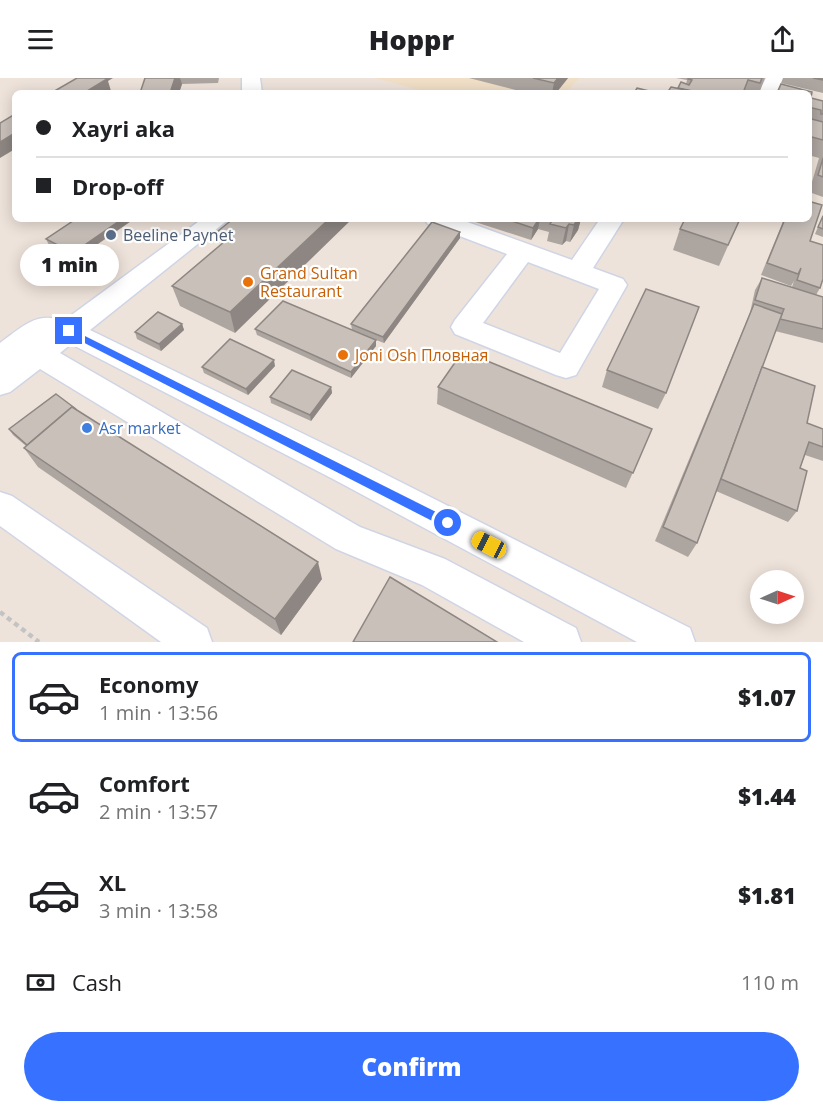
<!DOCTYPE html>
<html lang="en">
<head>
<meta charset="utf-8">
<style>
  body { margin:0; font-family:"Open Sans",sans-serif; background:#f2f2f2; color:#202124; height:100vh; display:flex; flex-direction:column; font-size:22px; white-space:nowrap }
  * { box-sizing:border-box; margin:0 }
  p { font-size:20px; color:#757577 }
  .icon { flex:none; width:33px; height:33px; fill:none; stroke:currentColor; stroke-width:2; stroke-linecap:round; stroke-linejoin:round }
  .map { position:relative; height:564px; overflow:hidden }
  .sheet { display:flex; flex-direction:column; background:#fff; flex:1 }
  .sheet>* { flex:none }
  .banner { position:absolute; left:12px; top:12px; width:800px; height:132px; border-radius:9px; box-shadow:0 3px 15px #0003; display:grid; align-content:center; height:132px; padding:0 24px; background:#fff }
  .needle { width:39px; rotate:87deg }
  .controls { position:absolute; left:750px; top:492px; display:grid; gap:12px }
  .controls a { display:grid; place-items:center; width:54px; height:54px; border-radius:50%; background:#fff; box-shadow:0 3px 15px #0003; font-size:30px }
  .end { position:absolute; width:27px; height:27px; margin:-14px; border:8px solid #3671ff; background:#fff; box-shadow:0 0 0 3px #fff }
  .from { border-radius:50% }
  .bubble { position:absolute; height:42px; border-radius:21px; background:#fff; box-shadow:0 3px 15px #0003; font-size:20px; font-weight:800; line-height:42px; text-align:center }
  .car { position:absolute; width:18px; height:36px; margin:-18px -9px; border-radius:8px; box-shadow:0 0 4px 2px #0007; background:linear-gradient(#f5c518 24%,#345 0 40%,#f5c518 0 76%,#345 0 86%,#f5c518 0) }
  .banner b { display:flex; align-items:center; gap:21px; height:57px; font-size:22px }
  .banner b+b { border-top:2px solid #e0e0e0 }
  .banner i { width:15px; height:15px; background:#202124 }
  ul { padding:10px 0 0; list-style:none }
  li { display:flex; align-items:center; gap:18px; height:90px; margin:0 12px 9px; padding:0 12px; border:3px solid transparent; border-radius:9px }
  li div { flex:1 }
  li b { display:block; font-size:22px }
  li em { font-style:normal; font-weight:800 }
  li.active { border-color:#3671ff }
  li>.icon { width:54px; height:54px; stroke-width:1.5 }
  .pay { display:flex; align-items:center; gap:15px; height:66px; padding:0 24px; font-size:22px }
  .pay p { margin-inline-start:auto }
  .primary-button { display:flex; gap:12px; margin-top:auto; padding:12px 24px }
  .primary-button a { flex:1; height:69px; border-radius:36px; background:#3671ff; color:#fff; font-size:24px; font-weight:800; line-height:69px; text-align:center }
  header { display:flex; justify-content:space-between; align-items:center; height:78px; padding:0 24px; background:#fff; font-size:27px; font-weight:800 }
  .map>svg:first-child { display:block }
  .education { fill:#f1dfc7 }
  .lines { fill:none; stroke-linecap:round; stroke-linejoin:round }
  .minor-casing { stroke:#cfd5e5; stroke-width:3 }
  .path { stroke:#c3c3c3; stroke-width:4.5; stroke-dasharray:5 4; stroke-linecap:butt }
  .minor { fill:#fff; fill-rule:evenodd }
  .wall { fill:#ada5a0 }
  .shaded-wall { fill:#8d8682 }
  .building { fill:#c9c0ba; stroke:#8d8682; stroke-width:1.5 }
  .route { fill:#3671ff }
  .service-dot { fill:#5c6f8a; stroke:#fff; stroke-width:2 }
  .food-dot { fill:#e8710a; stroke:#fff; stroke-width:2 }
  .shop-dot { fill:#3f7fe0; stroke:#fff; stroke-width:2 }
  .labels { text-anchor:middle; stroke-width:4.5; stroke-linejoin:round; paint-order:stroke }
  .service-label { font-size:16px; fill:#4e5e75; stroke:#fff; text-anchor:start }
  .food-label { font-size:16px; fill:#c56008; stroke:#fff; text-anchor:start }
  .shop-label { font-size:16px; fill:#366cbe; stroke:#fff; text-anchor:start }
</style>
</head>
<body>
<header><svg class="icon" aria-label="menu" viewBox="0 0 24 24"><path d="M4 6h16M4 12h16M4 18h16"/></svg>Hoppr<svg class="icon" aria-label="share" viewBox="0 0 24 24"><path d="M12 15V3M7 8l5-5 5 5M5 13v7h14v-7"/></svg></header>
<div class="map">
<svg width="823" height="564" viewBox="0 0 823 564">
  <rect width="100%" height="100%" fill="#eee3da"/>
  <polygon class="education" points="375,0 580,0 565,15 430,15"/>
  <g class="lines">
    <g class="minor-casing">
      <g id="minor">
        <polygon points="242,0 260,0 262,15 242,15"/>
        <polygon points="766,0 784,0 778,15 758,15"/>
        <path d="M202,141H229L90,252L355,381L690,550L695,564H637L333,401L71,266L60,275L360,449L445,481L576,550L581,564H524L422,507L336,471L40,291L10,314L0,317V265C16,254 34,235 55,241L58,247Z"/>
        <path d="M424,141H459L572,182L600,141H624L593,190L623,201L627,207L576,297L566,300L556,297L455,256L451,249L455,242L507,176L428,146ZM528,184L599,211L560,275L483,245Z"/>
        <polygon points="0,414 12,418 207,550 212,564 161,564 0,448"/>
      </g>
    </g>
    <polyline class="path" points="0,534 39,564"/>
    <use href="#minor" class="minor"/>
  </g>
  <g class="wall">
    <polygon points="145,0 219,0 218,5 182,6 179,15 140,15"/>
    <polygon points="469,0 568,0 556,15 527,15"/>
    <polygon points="676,0 765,0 760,13 757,13 756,15 667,15 678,11 681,4 686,6 687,2"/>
    <polygon points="783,0 823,0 823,15 781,5"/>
    <polygon points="811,20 823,23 823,62 808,58 808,29"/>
    <polygon points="808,58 823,62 823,119 809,114 819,80 808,77"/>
    <polygon points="823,137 823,159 815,156"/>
    <polygon points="76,141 134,141 76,181 49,167 46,161"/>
    <polygon points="233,141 235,255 180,228 172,208 222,166 218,153"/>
    <polygon points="469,141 581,141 578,152 570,164 566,163 562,167 547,163 549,154 538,151 531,162 469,142"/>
    <polygon points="740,141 719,188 673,172 680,151"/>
    <polygon points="784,141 808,141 810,163 820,210 816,217 823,219 823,265 775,253 762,289 807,345 823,351 823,383 805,377 800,390 797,433 788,444 716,413 697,465 688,479 655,463 750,235 755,212 762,200 792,209 794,203 791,208 761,197"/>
    <polygon points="460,154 460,160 384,265 376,262 376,268 351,300 257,257 255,251 352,252 351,246"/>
    <polygon points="182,246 184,252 161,273 137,261 135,254"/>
    <polygon points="275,288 248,317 204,295 202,289"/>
    <polygon points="607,292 666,315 658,331 602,309"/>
    <polygon points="331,309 332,315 311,343 271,325 270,319"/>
    <polygon points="438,309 652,351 626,410 437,326"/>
    <polygon points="77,332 322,501 281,557 38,389 24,370 26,368 13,357 9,351"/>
  </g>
  <g class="shaded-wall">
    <polygon points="100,0 113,0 108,3 111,13 107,15 84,15"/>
    <polygon points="175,0 180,0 182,6 179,15 170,15"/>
    <polygon points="558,0 568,0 556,15 552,15 554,5"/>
    <polygon points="15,55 15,71 0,80 0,64"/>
    <polygon points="122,141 134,141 76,181 73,175"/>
    <polygon points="329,141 352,141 235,255 230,234"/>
    <polygon points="539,141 540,141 538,151 531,162 533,150"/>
    <polygon points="578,141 581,141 578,152 570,164 574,147"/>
    <polygon points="569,146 566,163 562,167 566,150"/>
    <polygon points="460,154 460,160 384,265 383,259"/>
    <polygon points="182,246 184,252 161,273 159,266"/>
    <polygon points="376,262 376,268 351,300 351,294"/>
    <polygon points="274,282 275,288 248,317 246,311"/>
    <polygon points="331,309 332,315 311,343 310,337"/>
    <polygon points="318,484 322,501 281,557 275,541"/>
  </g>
  <g class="building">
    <polygon points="77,0 105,0 107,1 84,15 51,15"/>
    <polygon points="145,0 175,0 170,15 140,15"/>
    <polygon points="533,0 558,0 554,5"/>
    <polygon points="688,0 762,0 760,5 748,2 743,15 702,15 678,10 681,4 689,7 692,2 688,1"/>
    <polygon points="813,0 823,0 823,2"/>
    <polygon points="781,6 812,14 811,20 823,23 823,36 821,36 821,32 808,29 808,15 777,15"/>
    <polygon points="671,9 700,15 667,15"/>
    <polygon points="637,10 657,15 634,15"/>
    <polygon points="15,36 15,55 0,64 0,45"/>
    <polygon points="808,40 823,44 823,62 808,58"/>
    <polygon points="823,80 823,99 818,97"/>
    <polygon points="808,123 822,127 810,163 823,167 823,201 820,210 797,202 801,190 798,196 767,185 785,141 808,141"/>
    <polygon points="823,138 823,151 818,149"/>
    <polygon points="76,141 122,141 73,175 46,161"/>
    <polygon points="233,141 329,141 230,234 172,208 231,158 218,153"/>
    <polygon points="506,141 539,141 533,150"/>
    <polygon points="553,141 578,141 574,147 569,146 566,150 550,146"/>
    <polygon points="685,141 740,141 728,167 680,151"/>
    <polygon points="432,144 460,154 383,259 351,246"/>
    <polygon points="762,200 823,219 823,251 780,241 784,231 755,222"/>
    <polygon points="646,211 699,229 666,315 607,292"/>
    <polygon points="283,223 376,262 351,294 255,251"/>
    <polygon points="754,226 782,236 697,465 663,449"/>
    <polygon points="158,234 182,246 159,266 135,254"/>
    <polygon points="230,261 274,282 246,311 202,289"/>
    <polygon points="463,273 652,351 633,395 438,309"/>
    <polygon points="762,289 815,308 807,345 823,351 823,369 809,364 800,390 807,393 797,433 721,401"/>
    <polygon points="292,292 331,309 310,337 270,319"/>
    <polygon points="56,316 76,331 72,329 27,367 9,351"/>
    <polygon points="72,329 318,484 275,541 24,370"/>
    <polygon points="390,499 497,564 353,564"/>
  </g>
  <polygon class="route" points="69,250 452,442 452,449 444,449 65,255 65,251"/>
  <circle class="service-dot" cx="111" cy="157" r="6"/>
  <g class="food-dot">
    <circle cx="248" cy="204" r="6"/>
    <circle cx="343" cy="277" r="6"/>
  </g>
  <circle class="shop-dot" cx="87" cy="350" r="6"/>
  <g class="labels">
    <g class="service-label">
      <text x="123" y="163">Beeline Paynet</text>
    </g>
    <g class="food-label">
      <text x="260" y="201">Grand Sultan<tspan x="260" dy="18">Restaurant</tspan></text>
      <text x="355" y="283">Joni Osh Пловная</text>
    </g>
    <g class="shop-label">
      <text x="99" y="356">Asr market</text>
    </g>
  </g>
</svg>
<div class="controls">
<a><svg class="needle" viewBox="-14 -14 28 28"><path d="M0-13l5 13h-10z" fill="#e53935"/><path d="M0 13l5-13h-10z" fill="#757577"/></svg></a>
</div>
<i class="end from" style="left:448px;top:445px"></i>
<i class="end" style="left:69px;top:253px"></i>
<div class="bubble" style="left:20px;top:166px;width:99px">1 min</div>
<i class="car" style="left:489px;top:467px;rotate:297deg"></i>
<div class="banner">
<b><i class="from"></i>Xayri aka</b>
<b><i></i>Drop-off</b>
</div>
</div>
<section class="sheet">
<ul>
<li class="active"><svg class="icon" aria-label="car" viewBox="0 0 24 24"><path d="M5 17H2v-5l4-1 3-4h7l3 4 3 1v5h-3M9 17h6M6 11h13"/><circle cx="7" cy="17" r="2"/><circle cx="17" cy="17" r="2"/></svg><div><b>Economy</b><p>1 min · 13:56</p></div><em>$1.07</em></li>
<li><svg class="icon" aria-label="car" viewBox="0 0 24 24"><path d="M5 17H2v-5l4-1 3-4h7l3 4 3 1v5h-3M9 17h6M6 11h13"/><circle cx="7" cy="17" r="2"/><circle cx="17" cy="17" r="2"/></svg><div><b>Comfort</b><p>2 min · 13:57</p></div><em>$1.44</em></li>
<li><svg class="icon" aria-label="car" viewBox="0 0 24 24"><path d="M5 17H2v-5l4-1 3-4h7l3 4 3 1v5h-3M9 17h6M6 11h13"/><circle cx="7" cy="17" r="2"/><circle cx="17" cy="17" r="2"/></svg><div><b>XL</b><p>3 min · 13:58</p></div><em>$1.81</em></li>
</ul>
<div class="pay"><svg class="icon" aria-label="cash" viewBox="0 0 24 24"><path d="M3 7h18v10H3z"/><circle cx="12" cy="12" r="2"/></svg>Cash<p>110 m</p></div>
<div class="primary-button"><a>Confirm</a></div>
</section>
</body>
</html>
